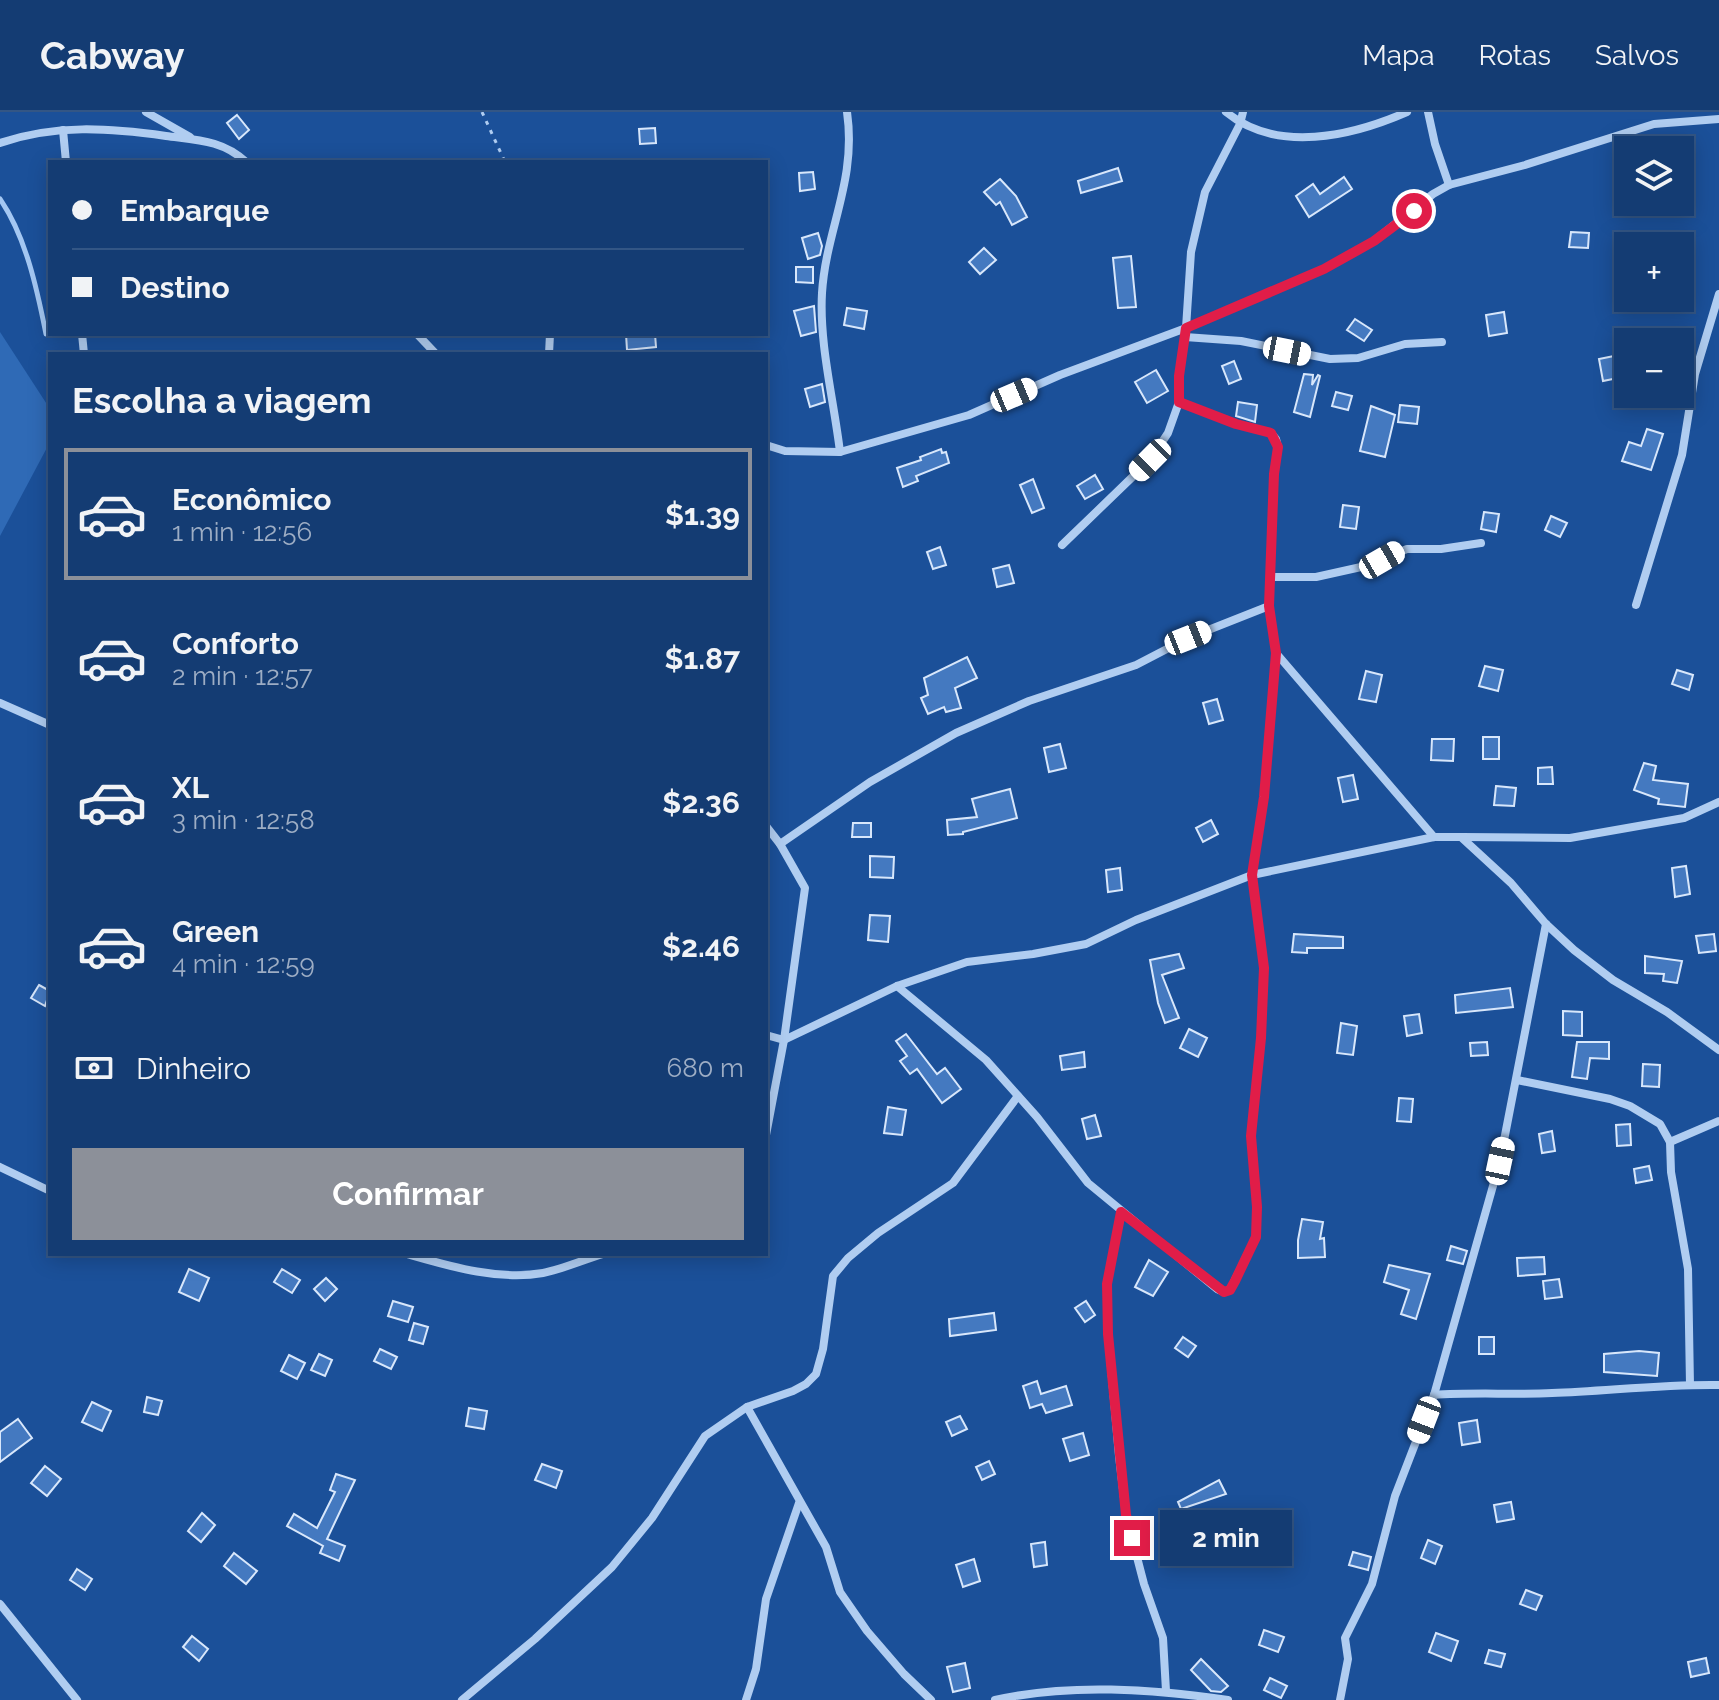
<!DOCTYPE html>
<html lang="pt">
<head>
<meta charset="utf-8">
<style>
  body { margin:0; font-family:Raleway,sans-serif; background:#21477b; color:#f1f3f6; height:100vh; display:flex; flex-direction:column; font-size:30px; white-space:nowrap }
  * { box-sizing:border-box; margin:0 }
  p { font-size:26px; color:#9dadc4 }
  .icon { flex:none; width:44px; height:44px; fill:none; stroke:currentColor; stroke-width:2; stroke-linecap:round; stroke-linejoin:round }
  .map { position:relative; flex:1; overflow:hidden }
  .side { position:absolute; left:48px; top:240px; width:720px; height:904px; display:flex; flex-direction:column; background:#143c73; border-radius:0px; box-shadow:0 4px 20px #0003,0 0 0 2px #335685 }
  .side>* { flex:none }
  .guide { position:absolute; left:48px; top:48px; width:720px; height:176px; border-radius:0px; box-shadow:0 4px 20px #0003,0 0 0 2px #335685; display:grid; align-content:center; height:176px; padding:0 24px; background:#143c73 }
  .fabs { position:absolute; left:1614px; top:24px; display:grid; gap:16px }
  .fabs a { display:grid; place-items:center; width:80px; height:80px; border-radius:0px; background:#143c73; box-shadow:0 4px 20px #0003,0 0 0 2px #335685; font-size:40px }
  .end { position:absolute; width:36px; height:36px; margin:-18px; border:10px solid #e11d48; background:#fff; box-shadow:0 0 0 4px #fff }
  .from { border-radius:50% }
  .bubble { position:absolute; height:56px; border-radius:0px; background:#143c73; box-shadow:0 4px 20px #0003,0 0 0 2px #335685; font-size:26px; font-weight:700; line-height:56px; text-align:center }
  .car { position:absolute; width:24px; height:48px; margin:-24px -12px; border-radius:10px; box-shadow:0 0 6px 2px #0007; background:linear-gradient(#fff 24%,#345 0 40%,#fff 0 76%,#345 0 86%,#fff 0) }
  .guide b { display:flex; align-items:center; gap:28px; height:76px; font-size:30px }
  .guide b+b { border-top:2px solid #335685 }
  .guide i { width:20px; height:20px; background:#f1f3f6 }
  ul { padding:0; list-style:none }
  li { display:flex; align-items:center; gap:24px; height:132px; margin:0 16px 12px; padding:0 8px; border:4px solid transparent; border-radius:0px }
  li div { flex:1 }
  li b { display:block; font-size:30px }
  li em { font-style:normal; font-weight:700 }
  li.active { border-color:#8c9099 }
  li>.icon { width:72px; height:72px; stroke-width:1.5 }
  h2 { padding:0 24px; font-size:36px; line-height:96px }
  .pay { display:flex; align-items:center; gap:20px; height:88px; padding:0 24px; font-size:30px }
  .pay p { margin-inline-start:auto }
  .primary-button { display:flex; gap:16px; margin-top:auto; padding:16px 24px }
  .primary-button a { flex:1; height:92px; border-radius:0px; background:#8c9099; color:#fff; font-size:32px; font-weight:700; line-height:92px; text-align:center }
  header { display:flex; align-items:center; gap:48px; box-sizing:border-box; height:112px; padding:0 40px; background:#143c73; border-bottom:2px solid #335685 }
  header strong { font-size:38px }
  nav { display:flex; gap:44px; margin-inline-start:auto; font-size:28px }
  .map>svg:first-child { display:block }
  .green { fill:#2f6ab6 }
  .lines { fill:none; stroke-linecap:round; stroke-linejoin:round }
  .stream { stroke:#a4c7f2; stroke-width:5 }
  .building { fill:#4479c0; stroke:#d8e7fb; stroke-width:2 }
  .path { stroke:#b0cdf1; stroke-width:3; stroke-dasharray:4 6; stroke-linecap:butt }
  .minor { stroke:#b0cdf1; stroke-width:8 }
  .route { stroke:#e11d48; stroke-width:10 }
</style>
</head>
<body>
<header>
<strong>Cabway</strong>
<nav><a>Mapa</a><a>Rotas</a><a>Salvos</a></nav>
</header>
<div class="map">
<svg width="1719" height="1588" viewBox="0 0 1719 1588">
  <rect width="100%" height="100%" fill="#1b5099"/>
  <polygon class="green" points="0,220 50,297 50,330 0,424"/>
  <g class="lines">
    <path class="stream" d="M0,87C26,125 37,177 46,222"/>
  </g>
  <g class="building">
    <polygon points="237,3 249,18 239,27 227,11"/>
    <polygon points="655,16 656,31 640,32 639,17"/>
    <polygon points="1118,56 1122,69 1081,81 1078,69"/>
    <polygon points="813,60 815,77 800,79 799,61"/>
    <polygon points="1344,65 1352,77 1309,105 1296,84 1313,72 1320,82"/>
    <polygon points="1000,67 1016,84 1027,105 1012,113 1000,90 996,93 984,80"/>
    <polygon points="1571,120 1589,121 1588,136 1569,135"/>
    <polygon points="818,121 822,134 820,143 808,147 802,126"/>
    <polygon points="984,136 996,148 980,162 969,150"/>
    <polygon points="1131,144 1136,195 1118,196 1113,146"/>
    <polygon points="796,155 813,155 813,171 796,170"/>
    <polygon points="814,194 816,220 801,224 794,199"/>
    <polygon points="847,196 867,199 864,217 844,213"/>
    <polygon points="1504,200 1507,221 1489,224 1486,203"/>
    <polygon points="1355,207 1372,218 1364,229 1347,218"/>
    <polygon points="626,222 655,222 656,235 627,238"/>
    <polygon points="1619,243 1623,265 1603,269 1599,247"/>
    <polygon points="1234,249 1241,267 1229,272 1222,254"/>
    <polygon points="1156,258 1168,279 1147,291 1135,270"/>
    <polygon points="1304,262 1313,263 1312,273 1318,263 1320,264 1310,305 1294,300"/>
    <polygon points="822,272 825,290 810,295 805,277"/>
    <polygon points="1336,280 1352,284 1348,298 1332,294"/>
    <polygon points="1238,290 1257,293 1255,310 1236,304"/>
    <polygon points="1400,293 1419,295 1417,312 1398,310"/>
    <polygon points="1371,294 1395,303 1385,345 1360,339"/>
    <polygon points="1647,317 1663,322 1651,358 1622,349 1629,330 1641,334"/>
    <polygon points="941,337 942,341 946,340 949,351 916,364 918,369 903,375 897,356 921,348 920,345"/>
    <polygon points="1095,363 1103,377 1085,387 1077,374"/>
    <polygon points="1033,367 1044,396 1032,401 1020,373"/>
    <polygon points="1343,393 1359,395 1356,417 1340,415"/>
    <polygon points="1484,400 1499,402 1496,420 1481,417"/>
    <polygon points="1551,404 1567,411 1560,425 1545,418"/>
    <polygon points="940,435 946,453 933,457 927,440"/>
    <polygon points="1009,453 1014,471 997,475 993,457"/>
    <polygon points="967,545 977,566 955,576 961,596 946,600 944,595 928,602 921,586 928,583 924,566"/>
    <polygon points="1485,554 1503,558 1498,579 1479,574"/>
    <polygon points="1677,558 1693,563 1689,578 1672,572"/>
    <polygon points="1366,559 1382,563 1376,590 1359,587"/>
    <polygon points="1217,587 1223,608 1209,612 1203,591"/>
    <rect x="1483" y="625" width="16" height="22"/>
    <polygon points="1432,627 1454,627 1453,649 1431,648"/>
    <polygon points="1060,632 1066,656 1049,660 1044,636"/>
    <polygon points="1644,651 1656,654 1653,668 1688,672 1685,695 1658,692 1659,687 1634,678"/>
    <polygon points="1552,655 1553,672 1538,672 1538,656"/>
    <polygon points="1353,663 1358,687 1343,690 1338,666"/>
    <polygon points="1496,674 1516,676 1514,694 1494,693"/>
    <polygon points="1010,677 1017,706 963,720 963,722 948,723 947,708 977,705 972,687"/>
    <polygon points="1211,708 1218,722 1203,730 1196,716"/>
    <polygon points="853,711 871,711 871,725 852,725"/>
    <polygon points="870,744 894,745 893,766 870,765"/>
    <polygon points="1686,754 1690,782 1675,785 1672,756"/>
    <polygon points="1120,756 1122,778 1108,780 1106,758"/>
    <polygon points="870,803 890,804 888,830 868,828"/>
    <polygon points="1294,822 1343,825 1343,836 1307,836 1307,841 1292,840"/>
    <polygon points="1714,822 1716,839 1699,841 1696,824"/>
    <polygon points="1179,842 1184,856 1162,863 1179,906 1165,911 1158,891 1150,848"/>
    <polygon points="1645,844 1682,849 1677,871 1663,869 1664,862 1645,861"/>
    <polygon points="39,873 50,879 45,894 31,886"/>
    <polygon points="1510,876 1513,895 1456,901 1455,883"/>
    <polygon points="1563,899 1582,900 1582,924 1563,923"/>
    <polygon points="1419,902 1422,921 1407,924 1404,904"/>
    <polygon points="1341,911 1357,914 1353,943 1337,941"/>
    <polygon points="1189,917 1207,926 1198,945 1180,936"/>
    <polygon points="906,922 937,962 945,956 961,977 942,991 917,957 910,962 900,949 907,944 896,929"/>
    <polygon points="1487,930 1488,943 1471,944 1470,931"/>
    <polygon points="1577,930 1609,930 1609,947 1590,946 1587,967 1572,965"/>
    <polygon points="1084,940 1085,955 1062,958 1060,944"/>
    <polygon points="1643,952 1660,953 1659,975 1642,974"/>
    <polygon points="1399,986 1413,987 1411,1010 1397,1009"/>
    <polygon points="888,995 906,998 902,1023 884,1021"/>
    <polygon points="1095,1003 1101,1024 1087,1027 1082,1007"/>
    <polygon points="1630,1012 1631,1033 1617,1034 1616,1013"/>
    <polygon points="1552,1019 1555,1039 1542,1041 1539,1022"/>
    <polygon points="1649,1054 1652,1068 1636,1071 1634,1057"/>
    <polygon points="1302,1107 1323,1110 1320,1127 1324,1126 1325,1145 1298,1146 1298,1128"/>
    <polygon points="1451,1134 1467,1139 1463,1152 1447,1148"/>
    <polygon points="1544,1145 1545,1162 1518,1164 1517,1146"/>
    <polygon points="1149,1148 1168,1160 1153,1184 1135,1175"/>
    <polygon points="1389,1153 1430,1162 1416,1207 1401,1202 1409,1178 1384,1170"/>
    <polygon points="189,1157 209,1166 199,1189 179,1180"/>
    <polygon points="282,1157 300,1168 292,1181 274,1170"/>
    <polygon points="326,1166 337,1177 325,1189 314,1177"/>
    <polygon points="1559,1167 1562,1185 1545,1187 1543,1169"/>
    <polygon points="393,1189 413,1195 408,1210 388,1204"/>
    <polygon points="1086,1189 1095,1203 1085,1210 1075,1196"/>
    <polygon points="994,1201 996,1218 950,1224 949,1207"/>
    <polygon points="414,1211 428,1215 423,1232 409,1228"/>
    <polygon points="1183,1225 1196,1234 1188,1245 1175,1236"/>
    <rect x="1479" y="1225" width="15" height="17"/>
    <polygon points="380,1237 397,1245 391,1257 374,1249"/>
    <polygon points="1639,1239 1659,1241 1657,1264 1604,1260 1604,1242"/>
    <polygon points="319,1242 332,1248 325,1264 311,1258"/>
    <polygon points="289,1243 305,1251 297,1267 281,1259"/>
    <polygon points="1037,1269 1041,1282 1066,1274 1072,1293 1046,1301 1042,1292 1030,1296 1023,1274"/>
    <polygon points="147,1285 162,1289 158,1303 144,1300"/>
    <polygon points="92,1290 111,1299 102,1319 82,1310"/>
    <polygon points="469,1296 487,1299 484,1317 466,1314"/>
    <polygon points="960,1304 967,1317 952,1324 946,1310"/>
    <polygon points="18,1307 32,1326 0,1350 0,1320"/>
    <polygon points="1477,1308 1480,1330 1462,1333 1459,1311"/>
    <polygon points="1083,1321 1089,1343 1070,1349 1063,1327"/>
    <polygon points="989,1349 995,1362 982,1368 976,1355"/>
    <polygon points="542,1352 562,1359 556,1376 535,1368"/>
    <polygon points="45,1354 61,1367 47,1384 31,1371"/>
    <polygon points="336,1362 355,1368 327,1427 345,1434 339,1449 320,1441 323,1434 287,1414 294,1402 317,1416 335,1380 330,1378"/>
    <polygon points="1219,1368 1226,1382 1181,1397 1178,1390"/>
    <polygon points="1511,1390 1514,1407 1497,1410 1494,1393"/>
    <polygon points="202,1401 215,1413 201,1430 188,1419"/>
    <polygon points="1428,1428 1442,1434 1435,1452 1421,1446"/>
    <polygon points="1045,1430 1047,1453 1034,1455 1031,1432"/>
    <polygon points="1353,1440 1371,1445 1368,1458 1349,1453"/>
    <polygon points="234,1441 257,1459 246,1472 224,1454"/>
    <polygon points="974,1447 980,1469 963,1475 956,1453"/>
    <polygon points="77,1457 92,1467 85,1478 70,1468"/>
    <polygon points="1526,1478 1542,1484 1536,1498 1520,1492"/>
    <polygon points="1264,1518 1284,1525 1278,1540 1259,1533"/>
    <polygon points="1436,1521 1458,1529 1451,1549 1429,1540"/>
    <polygon points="192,1524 208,1537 199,1549 183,1535"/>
    <polygon points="1489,1538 1505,1542 1501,1555 1485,1551"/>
    <polygon points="1706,1546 1709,1561 1691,1565 1688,1550"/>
    <polygon points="1201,1547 1228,1574 1221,1580 1211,1579 1191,1558"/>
    <polygon points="965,1551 970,1576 953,1580 947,1555"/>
    <polygon points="1270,1566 1287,1574 1281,1586 1264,1578"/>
  </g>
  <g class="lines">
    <polyline class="path" points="482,0 505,50"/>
    <g class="minor">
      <polyline points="146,0 190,25"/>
      <path d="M1226,0C1277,42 1352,24 1407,0"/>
      <polyline points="1428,0 1435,32 1449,73"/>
      <polyline points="63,18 66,50"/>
      <path d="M0,31C55,12 109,16 166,24C196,28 223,28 246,50"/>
      <polyline points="82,222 84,242"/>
      <polyline points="417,222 436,242"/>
      <polyline points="1185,225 1241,229 1330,247 1358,246 1405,232 1442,230"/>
      <polyline points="549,242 550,222"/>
      <polyline points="766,333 785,339 840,340 969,303 1060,263 1186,216 1324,157 1374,129 1433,82 1449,73 1525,53 1654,12 1719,7"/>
      <path d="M840,340C834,289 819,232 822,181C826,117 857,69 847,0"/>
      <polyline points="1062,433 1150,348 1168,321 1179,290"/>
      <polyline points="1270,465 1316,465 1361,455 1407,437 1441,437 1481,431"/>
      <polyline points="1636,493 1682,343 1695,262 1719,182"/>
      <polyline points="1276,541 1434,725"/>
      <polyline points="0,591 50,613"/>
      <polyline points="766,714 780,732 805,776 784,928 766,1023"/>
      <polyline points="1462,725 1570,726 1684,706 1719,690"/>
      <polyline points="780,732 870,670 956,621 1029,589 1136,553 1188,526 1269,494"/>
      <polyline points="897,874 986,948 1037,1005 1088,1071 1217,1177 1224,1180 1230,1178 1256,1125 1257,1095 1251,1024 1261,926 1264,856 1252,763 1264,685 1276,541 1269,494 1274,362 1278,335 1276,327 1271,321 1236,312 1179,290 1179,264 1186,216 1191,140 1205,80 1240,12 1243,0"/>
      <polyline points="766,923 784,928 897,874 967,850 1033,842 1086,832 1136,808 1252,763 1434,725 1461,725 1511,771 1546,812 1574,838 1613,868 1667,900 1719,938"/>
      <polyline points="1517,968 1610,987 1630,994 1660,1012 1670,1030 1671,1060 1688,1157 1690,1273"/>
      <polyline points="1670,1030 1719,1009"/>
      <polyline points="0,1055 50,1079"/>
      <polyline points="1121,1100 1107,1172 1108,1222 1119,1344 1126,1403 1144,1472 1163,1526 1166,1579"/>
      <path d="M407,1142C449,1154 498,1169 543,1161C563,1157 583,1148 603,1142"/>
      <path d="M1434,1283C1473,1280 1512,1283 1552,1281C1608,1279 1663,1272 1719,1273"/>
      <polyline points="747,1295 826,1435 840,1480 867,1519 904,1562 931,1588"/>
      <polyline points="0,1492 77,1588"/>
      <polyline points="462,1588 535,1527 612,1455 652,1406 705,1324 747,1295 793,1279 806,1272 816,1262 823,1237 833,1164 848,1146 878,1121 953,1071 1018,984"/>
      <polyline points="746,1588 756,1557 766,1487 799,1391"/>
      <path d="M995,1588C1070,1571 1152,1577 1228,1588"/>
      <polyline points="1340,1588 1348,1547 1345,1526 1372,1472 1395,1384 1434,1283 1500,1049 1546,812"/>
    </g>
  </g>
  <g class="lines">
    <polyline class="route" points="1132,1426 1126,1403 1108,1222 1107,1172 1121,1100 1224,1180 1230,1178 1235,1169 1256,1125 1257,1095 1251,1024 1261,926 1264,856 1252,763 1264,685 1276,541 1269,494 1274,362 1278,335 1271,321 1236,312 1179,290 1179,264 1186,216 1324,157 1374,129 1414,99"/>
  </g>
</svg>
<div class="fabs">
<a><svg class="icon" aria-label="layers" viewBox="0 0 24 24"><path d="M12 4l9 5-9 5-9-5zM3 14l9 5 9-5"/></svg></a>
<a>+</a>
<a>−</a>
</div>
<i class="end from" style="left:1414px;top:99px"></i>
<i class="end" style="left:1132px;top:1426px"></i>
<div class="bubble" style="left:1160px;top:1398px;width:132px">2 min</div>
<i class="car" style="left:1287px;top:239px;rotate:101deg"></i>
<i class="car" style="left:1014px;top:283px;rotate:67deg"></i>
<i class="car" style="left:1150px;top:348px;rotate:225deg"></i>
<i class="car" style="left:1382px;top:448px;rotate:60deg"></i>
<i class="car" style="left:1188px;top:526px;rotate:68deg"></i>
<i class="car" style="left:1500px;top:1049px;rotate:12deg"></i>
<i class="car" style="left:1424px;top:1308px;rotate:201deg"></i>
<div class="guide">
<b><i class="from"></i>Embarque</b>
<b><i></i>Destino</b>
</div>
<section class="side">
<h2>Escolha a viagem</h2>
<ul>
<li class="active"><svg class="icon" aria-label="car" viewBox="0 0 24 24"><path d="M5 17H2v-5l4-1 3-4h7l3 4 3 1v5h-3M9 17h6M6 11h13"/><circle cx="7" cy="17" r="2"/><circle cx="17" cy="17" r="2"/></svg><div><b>Econômico</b><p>1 min · 12:56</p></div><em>$1.39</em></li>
<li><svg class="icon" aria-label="car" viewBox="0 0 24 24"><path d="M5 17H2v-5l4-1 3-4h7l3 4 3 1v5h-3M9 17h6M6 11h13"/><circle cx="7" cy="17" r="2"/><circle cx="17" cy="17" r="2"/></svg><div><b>Conforto</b><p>2 min · 12:57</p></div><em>$1.87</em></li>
<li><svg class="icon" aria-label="car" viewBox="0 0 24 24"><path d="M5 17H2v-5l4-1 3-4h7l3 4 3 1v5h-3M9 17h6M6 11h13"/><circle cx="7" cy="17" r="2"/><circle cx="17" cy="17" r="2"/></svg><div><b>XL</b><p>3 min · 12:58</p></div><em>$2.36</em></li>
<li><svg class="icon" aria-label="car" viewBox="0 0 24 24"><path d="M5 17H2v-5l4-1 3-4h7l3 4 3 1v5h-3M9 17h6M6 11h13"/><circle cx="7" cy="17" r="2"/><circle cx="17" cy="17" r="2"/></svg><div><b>Green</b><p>4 min · 12:59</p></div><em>$2.46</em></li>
</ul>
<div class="pay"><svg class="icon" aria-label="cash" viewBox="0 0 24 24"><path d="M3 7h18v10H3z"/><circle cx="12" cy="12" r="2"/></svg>Dinheiro<p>680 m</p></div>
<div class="primary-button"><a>Confirmar</a></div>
</section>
</div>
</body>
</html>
